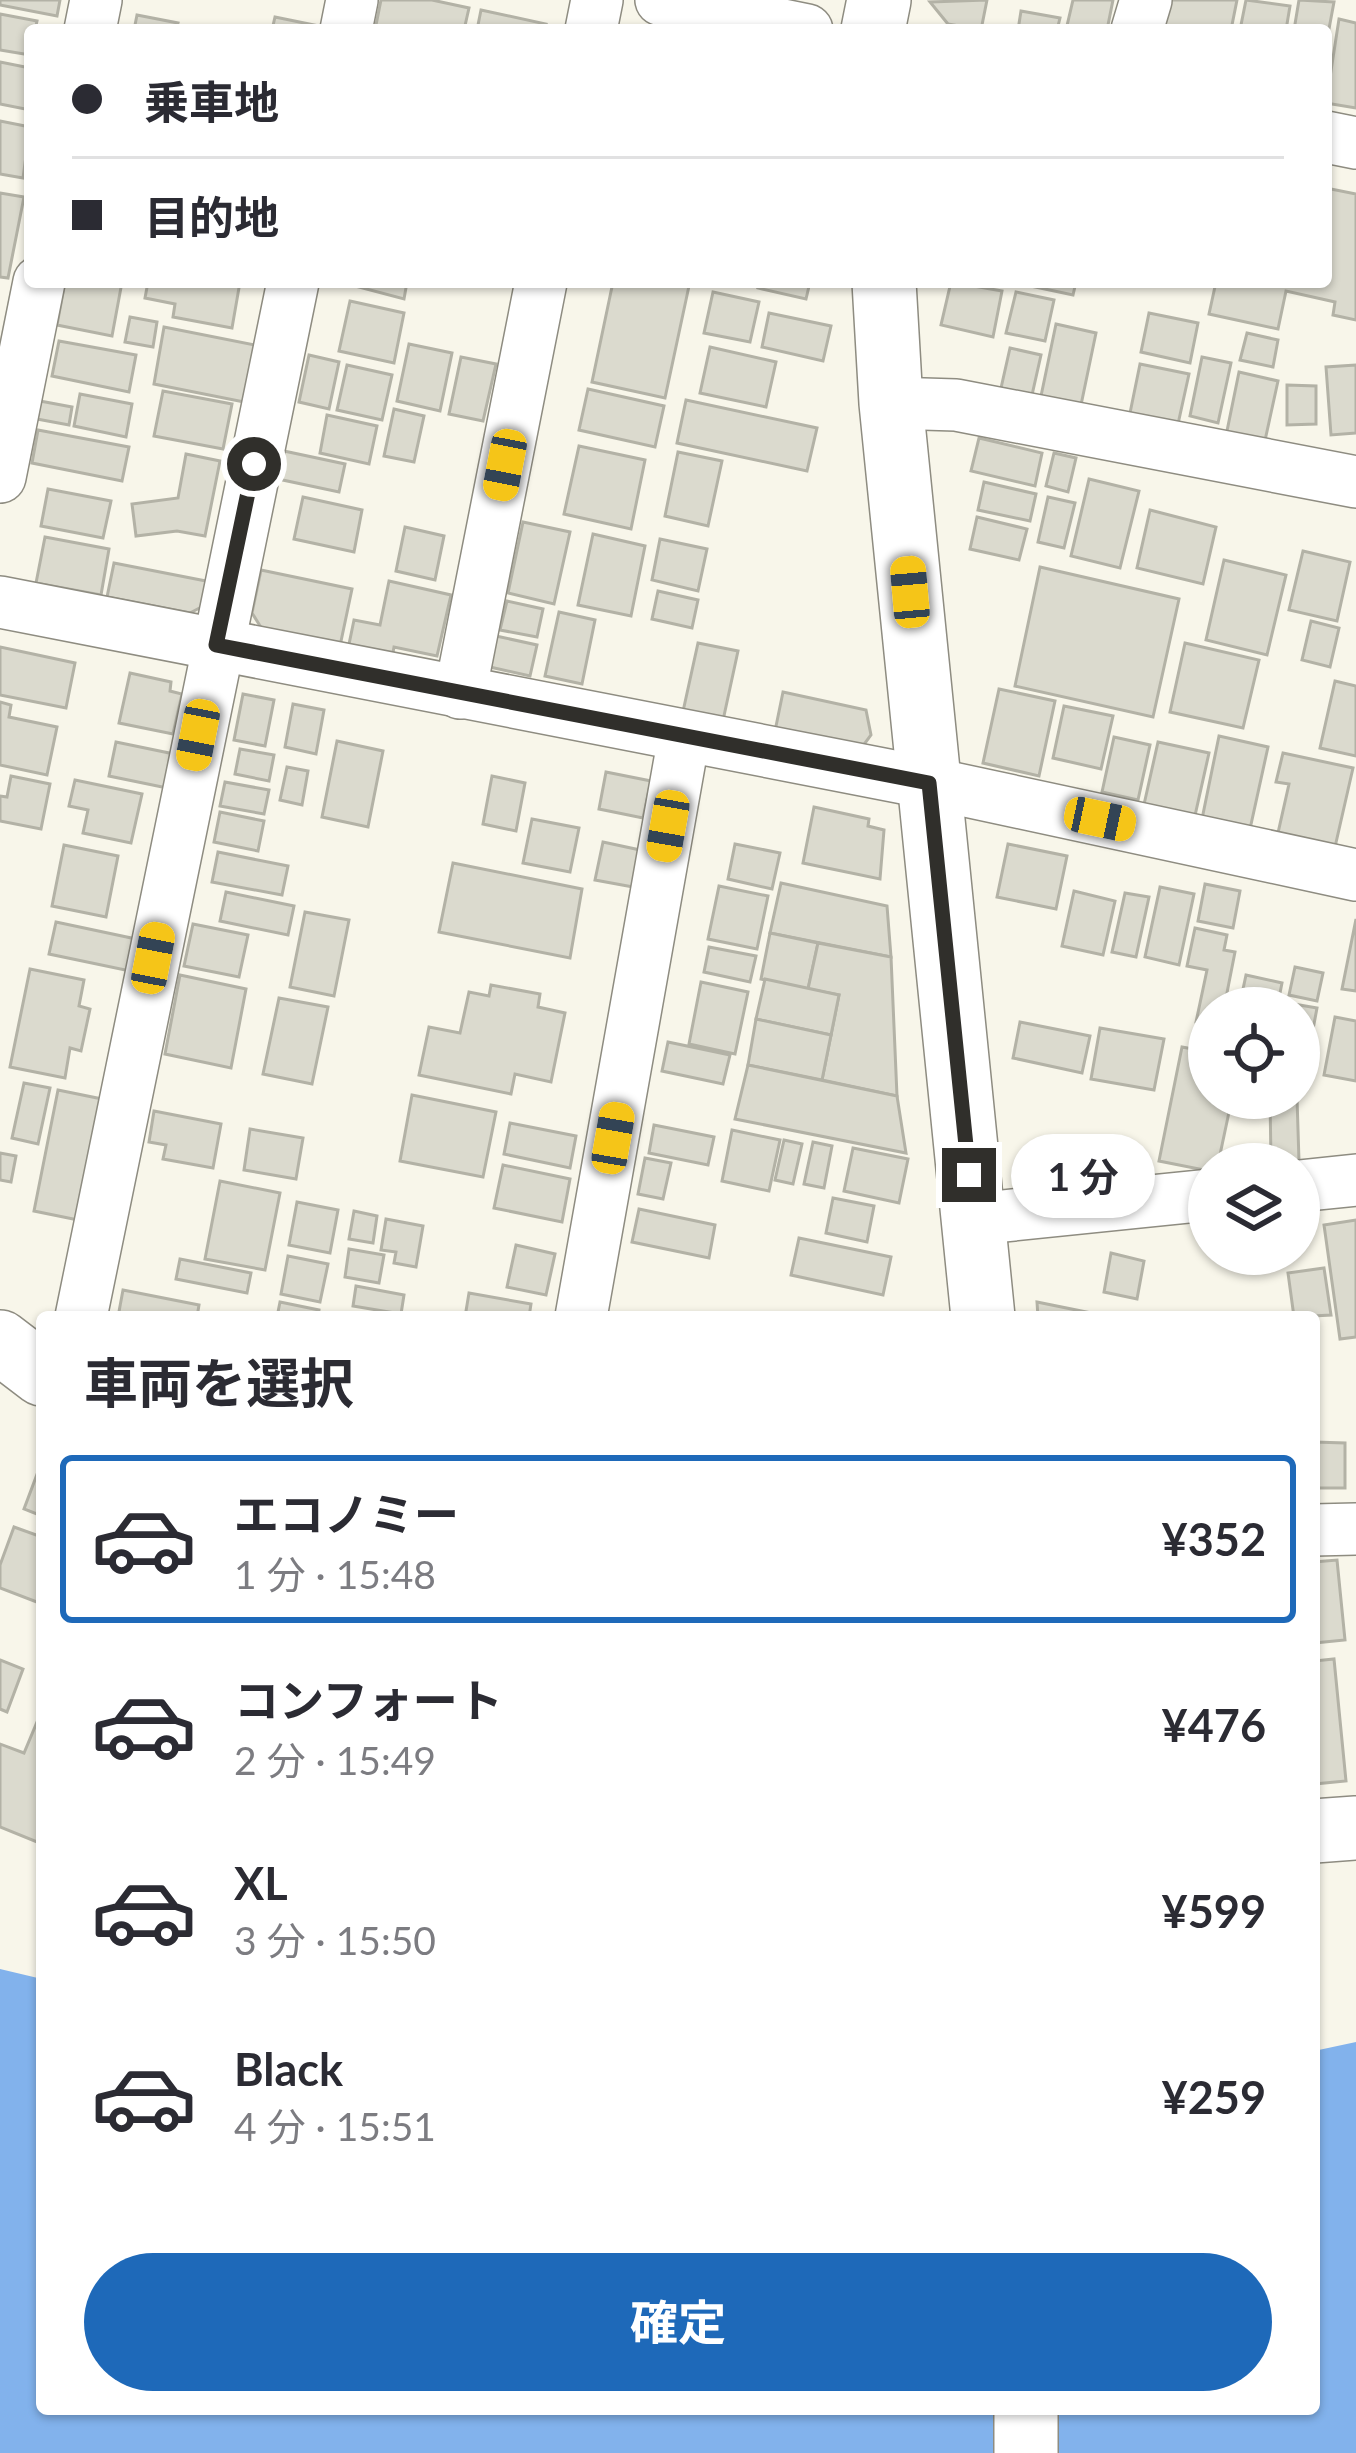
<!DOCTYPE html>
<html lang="ja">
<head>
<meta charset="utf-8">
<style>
  body { margin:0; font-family:Lato,"Noto Sans JP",sans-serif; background:#f2f2f3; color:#2b2b33; height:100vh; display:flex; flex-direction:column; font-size:45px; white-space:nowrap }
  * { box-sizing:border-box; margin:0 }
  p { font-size:39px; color:#7c7c81 }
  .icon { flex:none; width:66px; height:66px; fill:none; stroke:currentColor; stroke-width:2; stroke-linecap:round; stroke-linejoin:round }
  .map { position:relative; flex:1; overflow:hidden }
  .panel { position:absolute; left:36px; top:1311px; width:1284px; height:1104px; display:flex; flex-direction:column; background:#fff; border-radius:12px; box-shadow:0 3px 9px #0004 }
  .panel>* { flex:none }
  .hud { position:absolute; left:24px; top:24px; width:1308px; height:264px; border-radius:12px; box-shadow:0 3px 9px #0004; display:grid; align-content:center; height:264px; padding:0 48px; background:#fff }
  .tools { position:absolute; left:1188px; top:987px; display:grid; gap:24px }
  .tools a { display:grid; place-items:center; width:132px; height:132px; border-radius:50%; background:#fff; box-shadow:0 3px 9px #0004; font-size:60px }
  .end { position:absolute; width:54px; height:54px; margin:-27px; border:15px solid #302f2b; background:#fff; box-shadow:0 0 0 6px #fff }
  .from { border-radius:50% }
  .bubble { position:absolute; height:84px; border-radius:42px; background:#fff; box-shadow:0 3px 9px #0004; font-size:39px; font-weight:700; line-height:84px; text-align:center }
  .car { position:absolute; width:36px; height:72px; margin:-36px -18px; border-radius:15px; box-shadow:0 0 9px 3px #0007; background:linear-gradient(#f5c518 24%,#345 0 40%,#f5c518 0 76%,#345 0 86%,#f5c518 0) }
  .hud b { display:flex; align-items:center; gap:42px; height:114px; font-size:45px }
  .hud b+b { border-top:3px solid #e1e1e2 }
  .hud i { width:30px; height:30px; background:#2b2b33 }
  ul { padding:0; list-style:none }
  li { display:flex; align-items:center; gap:36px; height:168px; margin:0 24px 18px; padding:0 24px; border:6px solid transparent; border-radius:12px }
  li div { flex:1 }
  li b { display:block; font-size:45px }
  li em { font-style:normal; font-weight:700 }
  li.on { border-color:#1e69b9 }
  li>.icon { width:108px; height:108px; stroke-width:1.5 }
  h2 { padding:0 48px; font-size:54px; line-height:144px }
  .button { display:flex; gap:24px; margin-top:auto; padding:24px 48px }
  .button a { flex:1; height:138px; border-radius:72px; background:#1e69b9; color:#fff; font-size:48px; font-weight:700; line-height:138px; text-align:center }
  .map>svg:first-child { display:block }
  .water { fill:#82b2ec }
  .building { fill:#dbdace; stroke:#b3b2a6; stroke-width:3 }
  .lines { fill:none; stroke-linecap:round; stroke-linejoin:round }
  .minor-casing { stroke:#8e8c81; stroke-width:54 }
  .tertiary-casing { stroke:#8e8c81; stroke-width:66 }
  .minor { stroke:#fff; stroke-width:51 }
  .tertiary { stroke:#fff; stroke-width:63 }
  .route { stroke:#302f2b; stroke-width:15 }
</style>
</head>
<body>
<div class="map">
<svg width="1356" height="2453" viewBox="0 0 1356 2453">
  <rect width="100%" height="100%" fill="#f8f6ea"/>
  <polygon class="water" points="0,1969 42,1979 42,2409 1314,2409 1314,2051 1356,2042 1356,2453 0,2453"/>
  <g class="building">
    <polygon points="0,0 60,0 57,16 0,5"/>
    <polygon points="381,0 432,0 469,8 464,30 375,30"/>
    <polygon points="987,0 981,30 948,24 930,2"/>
    <polygon points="1073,0 1113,0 1107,30 1066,30"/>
    <polygon points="1169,0 1237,0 1231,30 1163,30"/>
    <polygon points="1246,0 1290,6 1286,30 1240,30"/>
    <polygon points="1299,0 1334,2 1326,45 1326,30 1294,30"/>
    <polygon points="481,10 546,24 544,30 477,30"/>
    <polygon points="1021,11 1060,18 1057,30 1018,30"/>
    <polygon points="0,14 37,21 35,30 30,30 30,55 0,50"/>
    <polygon points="137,15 178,23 176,30 134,30"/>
    <polygon points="275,17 319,26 319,30 272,30"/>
    <polygon points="1339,19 1356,23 1356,108 1326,103"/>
    <polygon points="0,62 30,68 30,110 0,104"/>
    <polygon points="0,121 30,127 23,178 0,174"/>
    <polygon points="1326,188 1356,194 1356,320 1333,315 1335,302 1286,291 1278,329 1209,314 1216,282 1326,282"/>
    <polygon points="0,193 24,197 8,278 0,277"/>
    <polygon points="65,282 122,282 112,336 57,325"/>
    <polygon points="148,282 240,282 232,328 173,317 175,304 145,298"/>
    <polygon points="340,282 407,282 404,299"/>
    <polygon points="613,282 689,286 665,398 592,382"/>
    <polygon points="760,282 810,282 806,299 758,288"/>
    <polygon points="951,282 1002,291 993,337 941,325"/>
    <polygon points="1012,282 1076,282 1073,295"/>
    <polygon points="713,292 759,302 750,342 704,333"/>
    <polygon points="1016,292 1054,300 1045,341 1006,333"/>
    <polygon points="350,301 404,313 394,363 339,351"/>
    <polygon points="769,313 831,326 823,361 762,347"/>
    <polygon points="1149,313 1198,323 1190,363 1141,352"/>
    <polygon points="130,317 157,322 153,347 125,342"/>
    <polygon points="1056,324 1096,333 1081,405 1041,396"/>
    <polygon points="164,327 255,345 244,402 154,384"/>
    <polygon points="1247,333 1278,340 1273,367 1240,360"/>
    <polygon points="59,341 136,355 129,392 52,376"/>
    <polygon points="409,344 452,353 440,411 397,401"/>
    <polygon points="710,347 776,362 766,407 700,393"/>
    <polygon points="1010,348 1041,355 1032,395 1001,388"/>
    <polygon points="309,355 339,362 329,409 299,402"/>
    <polygon points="461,357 496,364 483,421 449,414"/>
    <polygon points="1202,357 1231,363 1218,423 1190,416"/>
    <polygon points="1140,364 1189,374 1178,424 1130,413"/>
    <polygon points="347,365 392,375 382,420 337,410"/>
    <polygon points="1356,365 1356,433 1331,435 1326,367"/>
    <polygon points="1239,372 1278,381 1264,445 1226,436"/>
    <polygon points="1287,385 1316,386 1316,424 1287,425"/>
    <polygon points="588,389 664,406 655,447 579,430"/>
    <polygon points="163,391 232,404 223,449 154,436"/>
    <polygon points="80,394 132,404 126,437 74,426"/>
    <polygon points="686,400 817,428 807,471 677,443"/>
    <polygon points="40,401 72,407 69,425 37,419"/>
    <polygon points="394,409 424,416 414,462 384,456"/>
    <polygon points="327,415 377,426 369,464 320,453"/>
    <polygon points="38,430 129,447 122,481 32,463"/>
    <polygon points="979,438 1042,453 1035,486 971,471"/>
    <polygon points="579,446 645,460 631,529 564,514"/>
    <polygon points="284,451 345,464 339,492 278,479"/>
    <polygon points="678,452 722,461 708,526 665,516"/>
    <polygon points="1054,453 1076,458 1068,492 1046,486"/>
    <polygon points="186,454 220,461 205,536 177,531 136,536 132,504 178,498"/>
    <polygon points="1089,479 1139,491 1120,568 1071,556"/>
    <polygon points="984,482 1036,494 1030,521 978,510"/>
    <polygon points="48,489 111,501 103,538 41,526"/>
    <polygon points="303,497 362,510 354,552 294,539"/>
    <polygon points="1048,497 1075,503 1064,548 1038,542"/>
    <polygon points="1150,510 1216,527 1203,584 1137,568"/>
    <polygon points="977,517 1027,529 1019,560 970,549"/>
    <polygon points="523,522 570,532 554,604 508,593"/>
    <polygon points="405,527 444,536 435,580 396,571"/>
    <polygon points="593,534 645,546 631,616 578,605"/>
    <polygon points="45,537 109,549 101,595 36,583"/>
    <polygon points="660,539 707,549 698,591 652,580"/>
    <polygon points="1303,551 1350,562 1337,621 1289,610"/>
    <polygon points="1224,560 1286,575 1267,655 1206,640"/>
    <polygon points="114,563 211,582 207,604 190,613 107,597"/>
    <polygon points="1040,567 1179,599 1153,717 1015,686"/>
    <polygon points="261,570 352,589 340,646 262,629 252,613"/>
    <polygon points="389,581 451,595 437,656 394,647 392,658 348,649 354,620 380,625"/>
    <polygon points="658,591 698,600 692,628 652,619"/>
    <polygon points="507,601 543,609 537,637 500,630"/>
    <polygon points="559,612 595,620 582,684 545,676"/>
    <polygon points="1311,621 1339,628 1330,667 1302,660"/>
    <polygon points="496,636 537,645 530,676 490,667"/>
    <polygon points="698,643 738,651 722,725 682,716"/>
    <polygon points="1185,643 1259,660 1243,728 1170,712"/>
    <polygon points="0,647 75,663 66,708 0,695"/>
    <polygon points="130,673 171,682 170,691 182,694 173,734 119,723"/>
    <polygon points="1335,681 1356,686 1356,756 1320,748"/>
    <polygon points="999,689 1055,701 1039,776 983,763"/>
    <polygon points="783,692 866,710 871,735 857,754 774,736"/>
    <polygon points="243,694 274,700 265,746 234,740"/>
    <polygon points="0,702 11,705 9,717 57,727 47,775 0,765"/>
    <polygon points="293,704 324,710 316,754 285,747"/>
    <polygon points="1064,706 1113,716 1101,769 1053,758"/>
    <polygon points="1219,736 1268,747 1250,829 1202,819"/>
    <polygon points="1114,737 1150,745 1138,800 1102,792"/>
    <polygon points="337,741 383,751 368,827 322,817"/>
    <polygon points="116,742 174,754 167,788 109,776"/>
    <polygon points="1158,742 1209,753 1194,820 1143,809"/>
    <polygon points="240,749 274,755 269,781 235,774"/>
    <polygon points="1283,753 1353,768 1335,847 1278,833 1289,784 1276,782"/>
    <polygon points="287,767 308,771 302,805 280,800"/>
    <polygon points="606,772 651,781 643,818 599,809"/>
    <polygon points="11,776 50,784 41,829 0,821 0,796 7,797"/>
    <polygon points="492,776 525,783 516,831 483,824"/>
    <polygon points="75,780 142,794 131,843 83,833 88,810 69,806"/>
    <polygon points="225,782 269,790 264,814 220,806"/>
    <polygon points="814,807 869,819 868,826 884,830 880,879 803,863"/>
    <polygon points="220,812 264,821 258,851 214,842"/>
    <polygon points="532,819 579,828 570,872 523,863"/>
    <polygon points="603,842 640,850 633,887 595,880"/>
    <polygon points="735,844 780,853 772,889 728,879"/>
    <polygon points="1008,844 1067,856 1056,909 997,897"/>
    <polygon points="64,845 118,856 106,917 52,906"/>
    <polygon points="218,852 288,866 282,895 212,882"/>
    <polygon points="453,863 582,889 570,958 439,932"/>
    <polygon points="781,883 887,906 891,957 770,933"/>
    <polygon points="1205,884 1240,891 1233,928 1198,921"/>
    <polygon points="719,886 768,896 757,949 708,939"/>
    <polygon points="1160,887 1194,894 1179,965 1145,957"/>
    <polygon points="1074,891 1115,901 1103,955 1062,946"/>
    <polygon points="226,892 294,906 288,935 220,921"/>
    <polygon points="1125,893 1149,897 1136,957 1112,952"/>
    <polygon points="305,912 349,920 334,996 290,987"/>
    <polygon points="1356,919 1356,991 1342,989"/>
    <polygon points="56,922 136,939 130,971 49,954"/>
    <polygon points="193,924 248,935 239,977 184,966"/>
    <polygon points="1195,928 1227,935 1224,950 1235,952 1224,1008 1209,1008 1209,1025 1196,1022 1207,970 1187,966"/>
    <polygon points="770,933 818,943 808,989 761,979"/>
    <polygon points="818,943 891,957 897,1096 822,1080 839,995 808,989"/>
    <polygon points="709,947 756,956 750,982 704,972"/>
    <polygon points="1295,967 1323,973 1317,1001 1289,995"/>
    <polygon points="30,969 84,980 79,1006 90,1009 81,1051 70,1048 65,1078 10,1067"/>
    <polygon points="180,975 246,989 231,1068 165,1054"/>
    <polygon points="1246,975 1282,983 1277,1008 1239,1008"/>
    <polygon points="765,979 839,995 831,1035 756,1019"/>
    <polygon points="701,982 748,992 735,1054 689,1044"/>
    <polygon points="491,985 540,994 538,1007 565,1013 551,1082 515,1074 511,1094 419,1075 429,1027 460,1033 469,992 489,996"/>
    <polygon points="279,998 328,1007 312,1084 263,1074"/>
    <polygon points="1288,1003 1317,1008 1311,1040 1299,1038 1299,1008 1287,1008"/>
    <polygon points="1335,1017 1356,1021 1356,1081 1324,1075"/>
    <polygon points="756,1019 831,1035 822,1080 748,1065"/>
    <polygon points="1020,1022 1090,1036 1082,1073 1013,1058"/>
    <polygon points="1100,1028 1164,1039 1154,1090 1091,1079"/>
    <polygon points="668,1042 730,1055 723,1084 662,1071"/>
    <polygon points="1182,1047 1209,1052 1209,1098 1232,1098 1218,1164 1209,1164 1209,1171 1159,1161"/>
    <polygon points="748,1065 897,1096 906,1153 735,1119"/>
    <polygon points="24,1083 50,1088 38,1144 12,1138"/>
    <polygon points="58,1090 102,1099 78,1220 34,1211"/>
    <polygon points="412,1095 496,1112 483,1177 400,1161"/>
    <polygon points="1270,1098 1297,1098 1299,1161 1271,1162"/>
    <polygon points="154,1111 221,1124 213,1168 163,1159 166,1145 149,1142"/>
    <polygon points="510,1123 576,1136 570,1168 504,1154"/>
    <polygon points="654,1125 714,1137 708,1165 649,1153"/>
    <polygon points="250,1129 303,1138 296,1179 244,1170"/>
    <polygon points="732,1130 780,1140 769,1191 722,1181"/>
    <polygon points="784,1140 802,1144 793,1184 775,1180"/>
    <polygon points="813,1142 832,1146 824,1188 804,1184"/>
    <polygon points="853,1148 908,1159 899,1203 844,1191"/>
    <polygon points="0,1153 16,1156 11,1182 0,1180"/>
    <polygon points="645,1158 671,1163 663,1199 638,1194"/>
    <polygon points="503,1165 570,1179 562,1222 494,1208"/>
    <polygon points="220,1181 280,1193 265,1270 205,1259"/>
    <polygon points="833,1198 874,1206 867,1242 826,1233"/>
    <polygon points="297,1202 338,1210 330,1253 289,1245"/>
    <polygon points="639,1209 715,1225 709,1258 632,1242"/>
    <polygon points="354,1211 377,1216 373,1243 349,1239"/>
    <polygon points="386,1219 423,1226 416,1267 394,1263 396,1252 381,1250"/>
    <polygon points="1356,1220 1356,1337 1340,1339 1324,1225"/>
    <polygon points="799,1238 891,1257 883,1295 791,1275"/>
    <polygon points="516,1245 555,1254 546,1295 507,1287"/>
    <polygon points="349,1249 384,1255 379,1283 345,1277"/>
    <polygon points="1111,1253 1144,1261 1137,1299 1104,1292"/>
    <polygon points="288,1256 328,1264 320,1302 281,1294"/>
    <polygon points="180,1259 251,1273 247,1293 176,1279"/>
    <polygon points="1324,1268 1331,1315 1294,1317 1288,1273"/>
    <polygon points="356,1286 404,1295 401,1314 353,1306"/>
    <polygon points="123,1290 199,1305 197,1317 118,1317"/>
    <polygon points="469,1293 531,1304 529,1317 465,1317"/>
    <polygon points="280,1302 319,1310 318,1317 277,1317"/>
    <polygon points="1037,1302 1091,1313 1090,1317 1038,1317"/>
    <polygon points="1314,1442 1345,1443 1345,1488 1314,1488"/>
    <polygon points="42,1461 42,1516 24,1509"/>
    <polygon points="14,1527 42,1537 42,1604 0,1588 0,1565"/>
    <polygon points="1337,1560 1345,1640 1314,1643 1314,1562"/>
    <polygon points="1334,1659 1346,1781 1314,1784 1314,1661"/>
    <polygon points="0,1660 23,1669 7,1712 0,1709"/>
    <polygon points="42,1710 42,1844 0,1827 0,1744 24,1753"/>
  </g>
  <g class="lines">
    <g class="minor-casing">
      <g id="minor">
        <polyline points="661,0 807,30"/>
        <polyline points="90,30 96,0"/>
        <polyline points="346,30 352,0"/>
        <polyline points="591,30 597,0"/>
        <polyline points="1137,30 1146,0"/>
        <polyline points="1326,137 1356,143"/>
        <polyline points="891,403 956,405 1356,482"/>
        <polyline points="0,477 39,282"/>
        <polyline points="0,602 929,783 1356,875"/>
        <polyline points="460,693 541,282"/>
        <polyline points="1299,1186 1356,1180"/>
        <polyline points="974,1219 1209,1195"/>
        <polyline points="81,1317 293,282"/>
        <polyline points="581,1317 684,737"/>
        <polyline points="1314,1530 1356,1529"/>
      </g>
    </g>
    <g class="tertiary-casing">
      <g id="tertiary">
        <polyline points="873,30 879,0"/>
        <polyline points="884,282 891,403 983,1317"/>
        <polyline points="0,1342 42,1374"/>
        <polyline points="1314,1831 1356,1828"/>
        <polyline points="1026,2409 1026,2453"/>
      </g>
    </g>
    <use href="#minor" class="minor"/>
    <use href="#tertiary" class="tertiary"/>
  </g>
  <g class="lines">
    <polyline class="route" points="254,464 216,645 929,783 969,1175"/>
  </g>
</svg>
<div class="tools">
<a><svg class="icon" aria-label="locate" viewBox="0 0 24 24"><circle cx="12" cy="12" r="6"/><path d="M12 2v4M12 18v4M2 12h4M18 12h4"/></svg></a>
<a><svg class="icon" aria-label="layers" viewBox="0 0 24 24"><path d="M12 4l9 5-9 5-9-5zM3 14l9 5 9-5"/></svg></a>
</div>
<i class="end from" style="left:254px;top:464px"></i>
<i class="end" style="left:969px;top:1175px"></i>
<div class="bubble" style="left:1011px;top:1134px;width:144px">1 分</div>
<i class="car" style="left:505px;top:465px;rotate:191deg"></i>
<i class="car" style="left:910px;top:592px;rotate:355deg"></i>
<i class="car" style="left:198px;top:735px;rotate:191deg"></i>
<i class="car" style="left:1100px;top:819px;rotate:102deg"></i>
<i class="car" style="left:668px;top:826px;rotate:190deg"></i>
<i class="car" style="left:153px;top:958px;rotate:11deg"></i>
<i class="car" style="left:613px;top:1138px;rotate:10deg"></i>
<div class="hud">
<b><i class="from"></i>乗車地</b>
<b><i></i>目的地</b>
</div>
<section class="panel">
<h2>車両を選択</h2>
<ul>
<li class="on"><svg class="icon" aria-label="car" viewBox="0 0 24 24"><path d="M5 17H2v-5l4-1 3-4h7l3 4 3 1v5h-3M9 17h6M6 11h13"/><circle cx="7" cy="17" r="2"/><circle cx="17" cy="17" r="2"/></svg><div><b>エコノミー</b><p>1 分 · 15:48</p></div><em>¥352</em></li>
<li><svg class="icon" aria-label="car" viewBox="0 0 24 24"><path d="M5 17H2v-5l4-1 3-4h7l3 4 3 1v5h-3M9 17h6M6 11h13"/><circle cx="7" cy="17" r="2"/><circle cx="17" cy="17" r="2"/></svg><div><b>コンフォート</b><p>2 分 · 15:49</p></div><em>¥476</em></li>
<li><svg class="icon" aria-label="car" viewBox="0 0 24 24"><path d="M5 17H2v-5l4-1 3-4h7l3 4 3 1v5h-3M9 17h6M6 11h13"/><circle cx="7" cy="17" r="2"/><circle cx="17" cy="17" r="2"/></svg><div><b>XL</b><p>3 分 · 15:50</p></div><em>¥599</em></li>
<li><svg class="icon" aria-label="car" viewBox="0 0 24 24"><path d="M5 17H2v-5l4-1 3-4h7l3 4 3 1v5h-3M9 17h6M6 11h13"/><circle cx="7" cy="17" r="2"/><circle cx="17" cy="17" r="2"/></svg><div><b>Black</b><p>4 分 · 15:51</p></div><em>¥259</em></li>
</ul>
<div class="button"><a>確定</a></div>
</section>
</div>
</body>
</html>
